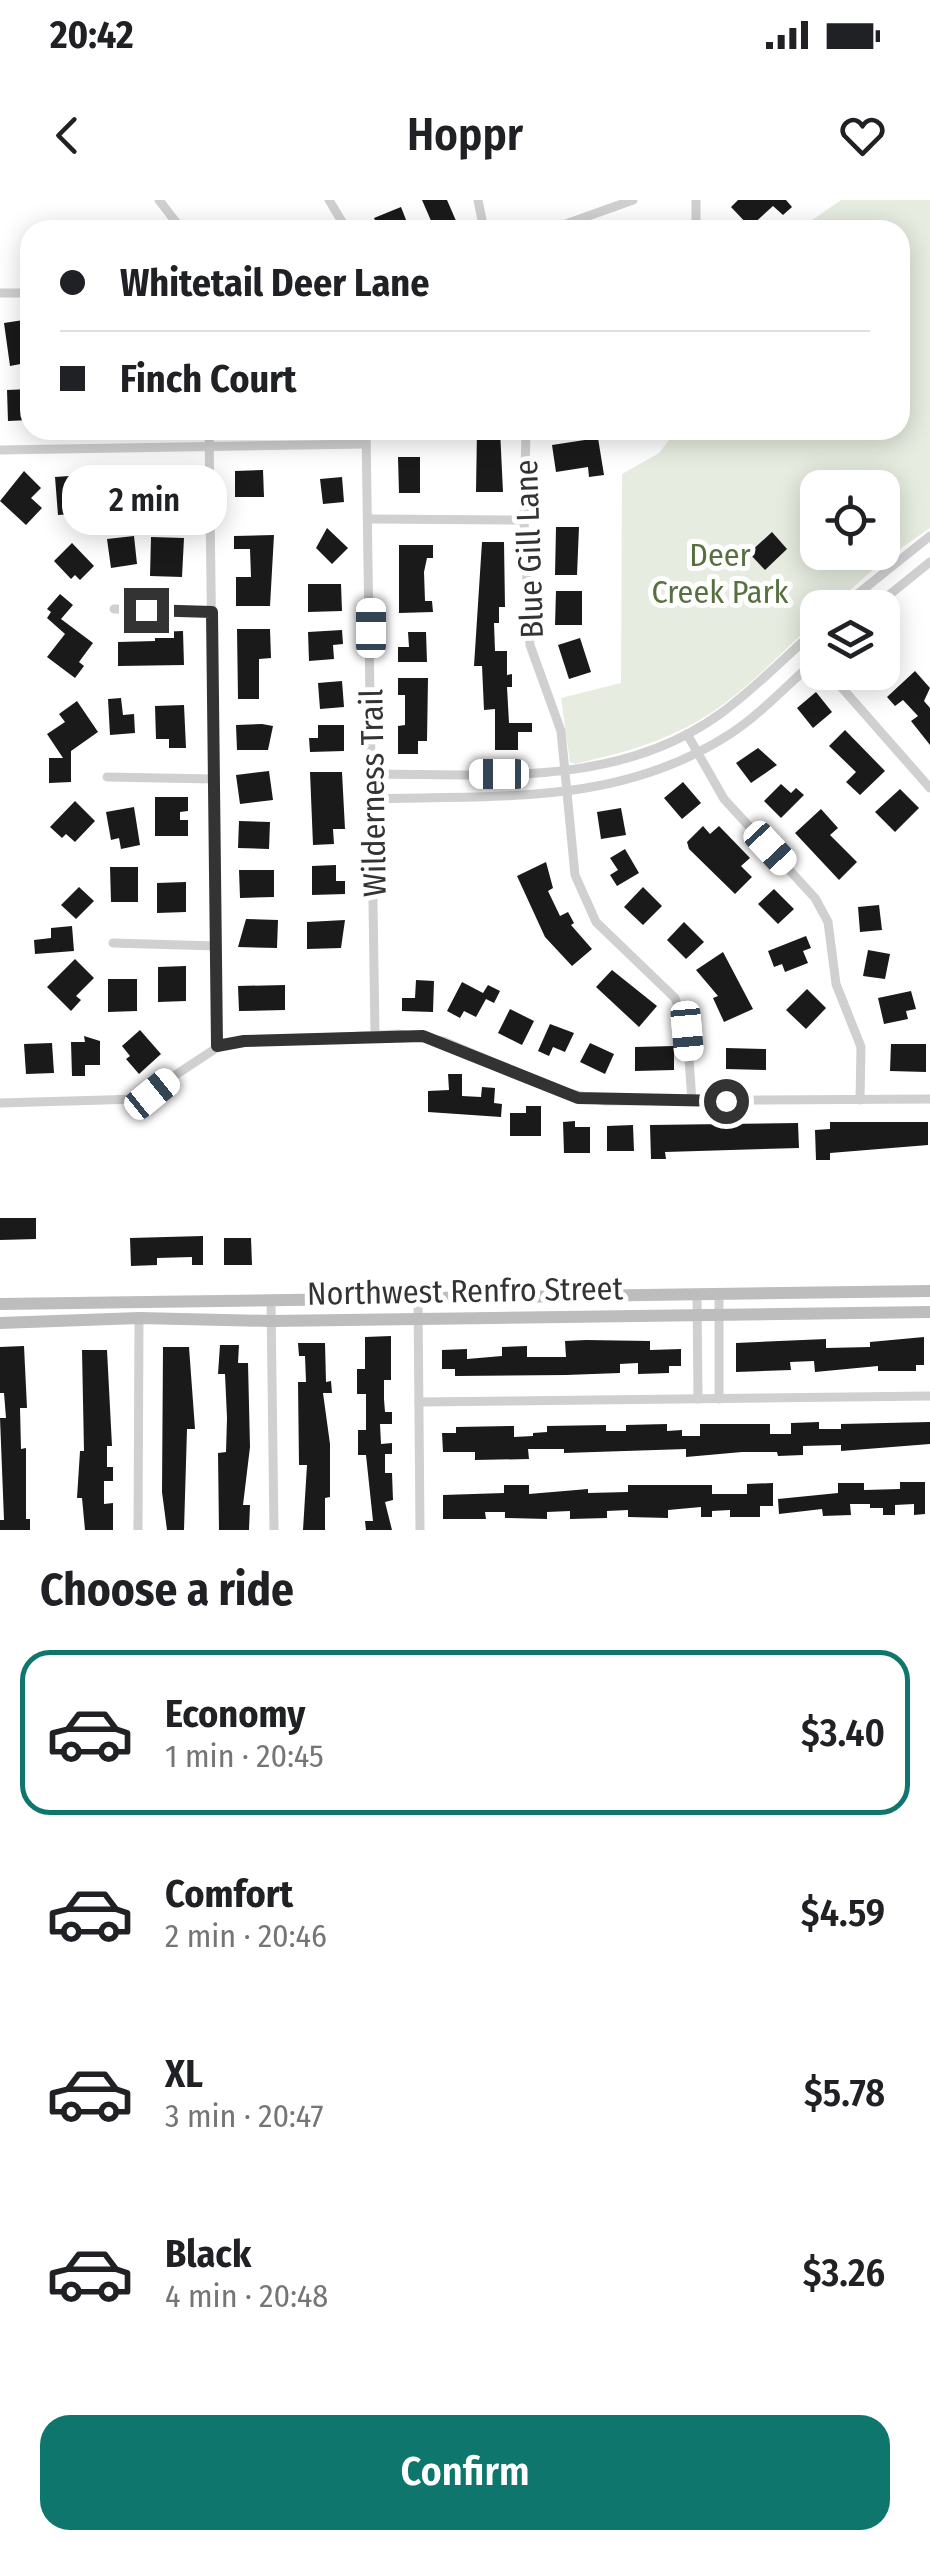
<!DOCTYPE html>
<html lang="en">
<head>
<meta charset="utf-8">
<style>
  body { margin:0; font-family:"Fira Sans Condensed",sans-serif; background:#f6f6f6; color:#202124; height:100vh; display:flex; flex-direction:column; font-size:38px; white-space:nowrap }
  * { box-sizing:border-box; margin:0 }
  p { font-size:32px; color:#757577 }
  .icon { flex:none; width:55px; height:55px; fill:none; stroke:currentColor; stroke-width:2; stroke-linecap:round; stroke-linejoin:round }
  .map { position:relative; height:1330px; overflow:hidden }
  .panel { display:flex; flex-direction:column; background:#fff; flex:1 }
  .panel>* { flex:none }
  .banner { position:absolute; left:20px; top:20px; width:890px; height:220px; border-radius:30px; box-shadow:0 5px 25px #0003; display:grid; align-content:center; height:220px; padding:0 40px; background:#fff }
  .buttons { position:absolute; left:800px; top:270px; display:grid; gap:20px }
  .buttons a { display:grid; place-items:center; width:100px; height:100px; border-radius:20px; background:#fff; box-shadow:0 5px 25px #0003; font-size:50px }
  .end { position:absolute; width:45px; height:45px; margin:-22px; border:12px solid #333; background:#fff; box-shadow:0 0 0 5px #fff }
  .from { border-radius:50% }
  .bubble { position:absolute; height:70px; border-radius:30px; background:#fff; box-shadow:0 5px 25px #0003; font-size:32px; font-weight:600; line-height:70px; text-align:center }
  .car { position:absolute; width:30px; height:60px; margin:-30px -15px; border-radius:12px; box-shadow:0 0 8px 2px #0007; background:linear-gradient(#fff 24%,#345 0 40%,#fff 0 76%,#345 0 86%,#fff 0) }
  .banner b { display:flex; align-items:center; gap:35px; height:95px; font-size:38px }
  .banner b+b { border-top:2px solid #e0e0e0 }
  .banner i { width:25px; height:25px; background:#202124 }
  ul { padding:0; list-style:none }
  li { display:flex; align-items:center; gap:30px; height:165px; margin:0 20px 15px; padding:0 20px; border:5px solid transparent; border-radius:30px }
  li div { flex:1 }
  li b { display:block; font-size:38px }
  li em { font-style:normal; font-weight:600 }
  li.current { border-color:#0f766e }
  li>.icon { width:90px; height:90px; stroke-width:1.5 }
  h2 { padding:0 40px; font-size:45px; line-height:120px }
  .primary-button { display:flex; gap:20px; margin-top:auto; padding:20px 40px }
  .primary-button a { flex:1; height:115px; border-radius:30px; background:#0f766e; color:#fff; font-size:40px; font-weight:600; line-height:115px; text-align:center }
  .status { display:flex; justify-content:space-between; align-items:center; height:70px; padding:0 50px; background:#fff; direction:ltr }
  .status svg { height:28px; fill:currentColor }
  header { display:flex; justify-content:space-between; align-items:center; height:130px; padding:0 40px; background:#fff; font-size:45px; font-weight:600 }
  .map>svg:first-child { display:block }
  .green { fill:#e6ecdf; fill-rule:evenodd }
  .building { fill:#1a1a1a }
  .lines { fill:none; stroke-linecap:round; stroke-linejoin:round }
  .street { stroke:#d0d0d0; stroke-width:9 }
  .secondary { stroke:#bdbdbd; stroke-width:12 }
  .route { stroke:#333; stroke-width:12 }
  .labels { text-anchor:middle; stroke-width:10; stroke-linejoin:round; paint-order:stroke }
  .street-label { font-size:32px; fill:#333; stroke:#fff }
  .park-label { font-size:32px; fill:#56703f; stroke:#fff }
</style>
</head>
<body>
<div class="status"><b>20:42</b><svg viewBox="0 0 49 12"><path d="M0 12V9h3v3zM5 12V6h3v6zM10 12V3h3v9zM15 12V0h3v12zM26 1h20v11H26zM47 4h2v5h-2z"/></svg></div>
<header><svg class="icon" aria-label="back" viewBox="0 0 24 24"><path d="M15 5l-7 7 7 7"/></svg>Hoppr<svg class="icon" aria-label="heart" viewBox="0 0 24 24"><path d="M12 20l-8-8c-3-5 5-10 8-4 3-6 11-1 8 4z"/></svg></header>
<div class="map">
<svg width="930" height="1330" viewBox="0 0 930 1330">
  <rect width="100%" height="100%" fill="#fff"/>
  <path class="green" d="M841,0H930V328L884,360L831,407L818,408L817,420C777,456 735,504 685,528C650,546 613,555 575,564L570,562L561,498L621,483L622,274L659,253L677,230H900V30H798ZM818,288H882V352H818Z"/>
  <g class="building">
    <polygon points="422,0 447,0 460,30 416,30 432,23"/>
    <polygon points="738,0 786,0 792,7 783,15 773,6 750,27 731,7"/>
    <polygon points="401,7 410,30 379,30 374,18"/>
    <polygon points="30,119 26,163 10,166 4,123"/>
    <polygon points="30,189 30,220 8,221 7,190"/>
    <polygon points="477,230 500,230 503,292 476,292"/>
    <polygon points="598,238 604,275 589,277 588,267 556,272 552,245"/>
    <polygon points="398,257 420,257 420,293 399,293"/>
    <polygon points="263,270 264,297 235,297 235,271"/>
    <polygon points="24,271 41,288 31,298 42,308 26,325 0,301"/>
    <polygon points="180,272 183,312 166,313 166,303 154,304 152,275"/>
    <polygon points="106,274 131,274 132,305 107,306"/>
    <polygon points="84,275 86,313 58,315 55,277"/>
    <polygon points="342,277 344,302 323,304 320,279"/>
    <polygon points="556,327 579,327 577,375 555,375"/>
    <polygon points="327,328 348,348 332,364 316,348"/>
    <polygon points="772,332 787,349 765,370 749,353"/>
    <polygon points="274,335 270,406 236,406 236,377 251,377 250,349 234,349 234,336"/>
    <polygon points="134,336 137,364 111,368 107,339"/>
    <polygon points="151,337 184,338 182,377 150,376"/>
    <polygon points="482,342 504,342 505,407 499,407 499,423 494,423 495,451 507,451 507,475 512,474 512,487 507,487 509,523 532,523 532,532 518,532 518,550 495,550 495,509 484,510 482,466 474,466"/>
    <polygon points="72,343 94,366 80,380 75,375 71,379 54,361"/>
    <polygon points="399,345 433,345 433,358 427,358 424,372 425,401 432,401 433,412 399,413"/>
    <polygon points="308,384 341,384 342,411 308,412"/>
    <polygon points="556,391 582,391 582,425 555,425"/>
    <polygon points="60,394 73,405 61,419 93,443 79,462 84,466 75,478 47,457 65,434 47,418 51,412 47,409"/>
    <polygon points="237,429 270,429 271,458 259,459 259,499 238,499"/>
    <polygon points="342,430 343,444 333,445 334,459 309,461 308,432"/>
    <polygon points="183,431 184,465 118,466 118,442 155,441 155,432"/>
    <polygon points="408,432 426,432 427,462 398,462 398,447 409,447"/>
    <polygon points="580,438 591,472 569,479 558,445"/>
    <polygon points="915,471 930,488 924,501 930,508 930,545 911,521 918,516 903,500 895,506 887,497"/>
    <polygon points="398,478 428,478 427,541 418,541 418,554 398,554 398,526 405,525 405,495 398,495"/>
    <polygon points="342,481 344,507 320,509 318,483"/>
    <polygon points="816,492 832,512 813,528 797,508"/>
    <polygon points="121,498 123,515 134,514 135,533 110,535 108,499"/>
    <polygon points="77,501 98,532 71,551 71,582 49,583 49,558 63,558 47,534 65,522 59,514"/>
    <polygon points="184,505 186,548 169,548 169,539 156,539 155,506"/>
    <polygon points="262,524 273,526 268,550 237,550 236,525"/>
    <polygon points="318,525 344,525 344,551 310,552 309,538 318,538"/>
    <polygon points="845,530 885,571 860,595 846,582 856,572 829,546"/>
    <polygon points="758,548 777,565 751,583 736,563"/>
    <polygon points="269,571 273,600 240,604 236,575"/>
    <polygon points="310,572 342,572 345,629 333,629 334,644 313,645"/>
    <polygon points="683,582 701,603 682,619 664,598"/>
    <polygon points="781,584 791,593 796,588 804,595 781,618 764,601"/>
    <polygon points="900,589 919,608 895,632 875,612"/>
    <polygon points="155,597 188,597 188,611 180,612 180,620 188,620 188,636 155,636"/>
    <polygon points="75,601 95,621 75,642 66,634 62,638 50,627"/>
    <polygon points="134,607 140,645 121,649 119,638 111,640 106,612"/>
    <polygon points="621,608 626,635 601,639 597,612"/>
    <polygon points="821,609 838,628 830,635 857,662 839,680 795,633"/>
    <polygon points="239,621 270,622 269,649 238,648"/>
    <polygon points="703,626 710,634 719,626 750,658 741,666 752,677 735,694 689,649 687,642"/>
    <polygon points="625,649 639,673 617,686 610,675 618,670 610,658"/>
    <polygon points="546,662 553,688 548,691 560,716 568,712 574,723 571,725 592,749 572,766 545,737 517,676"/>
    <polygon points="336,665 336,681 345,681 345,694 312,695 312,666"/>
    <polygon points="110,667 138,667 138,702 111,702"/>
    <polygon points="239,670 274,670 274,697 240,698"/>
    <polygon points="186,682 186,712 157,713 157,683"/>
    <polygon points="79,687 94,701 76,719 61,705"/>
    <polygon points="643,687 662,706 643,725 624,707"/>
    <polygon points="774,689 794,709 778,724 758,704"/>
    <polygon points="879,705 882,730 860,732 858,707"/>
    <polygon points="246,719 278,720 277,748 238,747"/>
    <polygon points="345,720 341,748 307,749 307,722"/>
    <polygon points="684,722 704,742 686,759 667,740"/>
    <polygon points="72,726 74,751 35,754 34,740 51,738 51,728"/>
    <polygon points="806,736 811,748 803,751 808,763 785,772 782,764 774,767 768,751"/>
    <polygon points="868,750 890,754 885,779 863,776"/>
    <polygon points="723,752 753,809 724,822 713,798 718,796 696,770"/>
    <polygon points="75,759 94,778 76,796 81,800 71,811 47,787"/>
    <polygon points="186,766 186,801 158,802 158,767"/>
    <polygon points="612,770 657,806 639,827 596,787"/>
    <polygon points="108,779 137,779 137,811 108,812"/>
    <polygon points="416,780 434,781 433,812 402,811 402,798 415,798"/>
    <polygon points="462,782 483,793 488,785 500,791 494,803 486,799 476,817 464,811 460,818 447,811"/>
    <polygon points="285,785 285,810 239,811 238,786"/>
    <polygon points="807,789 826,808 806,829 786,810"/>
    <polygon points="911,791 916,809 906,811 908,819 884,824 878,798"/>
    <polygon points="510,809 534,821 522,845 498,833"/>
    <polygon points="550,824 574,833 565,852 553,847 549,856 538,851"/>
    <polygon points="140,830 161,854 139,874 126,859 130,856 122,846"/>
    <polygon points="84,836 100,841 100,865 85,865 85,876 72,876 71,842 85,842"/>
    <polygon points="52,843 54,873 26,874 24,844"/>
    <polygon points="590,843 614,854 605,874 580,862"/>
    <polygon points="891,844 926,844 926,872 890,871"/>
    <polygon points="674,846 674,870 635,871 635,847"/>
    <polygon points="726,848 766,849 766,870 726,869"/>
    <polygon points="448,874 462,874 462,896 481,897 482,887 495,888 494,903 502,904 501,917 428,912 428,891 449,890"/>
    <polygon points="526,906 541,906 541,936 510,936 510,913 526,913"/>
    <polygon points="575,921 575,927 590,927 590,953 564,953 563,922"/>
    <polygon points="830,922 928,922 928,945 830,953 830,960 816,960 815,930 830,929"/>
    <polygon points="798,923 799,948 665,952 666,959 651,959 650,925"/>
    <polygon points="633,925 634,951 607,951 607,926"/>
    <polygon points="0,1018 36,1018 36,1039 0,1040"/>
    <polygon points="203,1036 203,1065 192,1065 192,1057 157,1058 157,1065 131,1066 130,1038"/>
    <polygon points="224,1038 251,1038 252,1065 224,1065"/>
    <polygon points="391,1136 391,1180 384,1180 384,1199 385,1212 392,1212 392,1224 380,1224 381,1244 392,1243 392,1254 385,1254 385,1273 392,1273 393,1300 385,1302 392,1330 366,1330 365,1321 373,1321 366,1255 358,1255 358,1230 366,1230 366,1194 357,1194 357,1169 365,1169 365,1137"/>
    <polygon points="924,1137 924,1165 916,1165 916,1171 878,1171 878,1166 815,1172 814,1161 790,1162 791,1170 736,1172 736,1143 826,1139 826,1148 870,1147 870,1142"/>
    <polygon points="586,1140 650,1141 650,1150 681,1149 681,1166 669,1166 669,1173 638,1174 638,1163 620,1164 620,1173 566,1175 455,1176 455,1169 442,1169 442,1150 467,1149 467,1159 502,1156 502,1147 527,1146 527,1157 566,1157 565,1141"/>
    <polygon points="298,1143 325,1143 326,1182 331,1181 332,1193 323,1193 330,1244 330,1297 325,1298 325,1330 303,1330 307,1265 299,1265 298,1182 306,1182 305,1156 299,1156"/>
    <polygon points="220,1145 239,1145 238,1163 248,1163 250,1247 243,1305 250,1305 249,1330 219,1330 218,1253 226,1252 227,1218 225,1174 218,1174"/>
    <polygon points="24,1146 27,1208 20,1208 21,1249 26,1248 26,1319 30,1319 30,1330 0,1330 0,1320 4,1320 0,1218 6,1218 4,1193 0,1193 0,1147"/>
    <polygon points="163,1147 189,1147 195,1229 187,1229 184,1330 167,1330 162,1292"/>
    <polygon points="82,1150 107,1150 112,1246 107,1246 107,1267 113,1267 113,1281 104,1281 104,1304 113,1303 113,1330 85,1330 82,1298 77,1298 80,1251 84,1251"/>
    <polygon points="819,1222 819,1229 841,1229 841,1224 930,1222 930,1244 841,1251 841,1245 803,1246 803,1255 778,1256 777,1252 742,1252 686,1257 686,1249 564,1253 564,1249 528,1249 529,1259 475,1260 475,1252 443,1252 442,1233 456,1233 456,1227 514,1226 514,1237 533,1236 533,1233 547,1232 547,1226 606,1225 606,1231 626,1231 626,1225 667,1224 667,1231 682,1230 682,1236 700,1236 700,1224 770,1224 770,1234 791,1234 791,1223"/>
    <polygon points="900,1282 925,1282 925,1314 914,1315 914,1304 895,1305 895,1315 883,1315 883,1308 870,1308 870,1304 850,1304 851,1315 823,1316 822,1309 779,1314 778,1299 838,1293 838,1283 864,1283 864,1290 900,1289"/>
    <polygon points="773,1283 773,1306 760,1306 760,1317 730,1317 730,1310 712,1311 712,1317 701,1317 701,1307 668,1310 668,1318 628,1317 628,1310 607,1311 607,1318 570,1319 570,1311 547,1312 547,1319 505,1318 505,1312 485,1312 486,1319 443,1319 443,1295 504,1293 504,1285 529,1285 529,1294 588,1289 588,1293 628,1292 628,1285 712,1285 712,1294 747,1294 747,1284"/>
  </g>
  <g class="lines">
    <g class="street">
      <polyline points="159,0 182,30"/>
      <polyline points="329,0 347,30"/>
      <polyline points="478,0 484,30"/>
      <polyline points="696,0 696,30"/>
      <polyline points="549,30 633,0"/>
      <polyline points="0,93 30,93"/>
      <polyline points="209,230 217,846"/>
      <polyline points="366,230 375,835"/>
      <polyline points="526,230 524,320 530,445 561,531 575,675 596,722 675,798 687,831 692,901"/>
      <polyline points="0,250 366,244"/>
      <polyline points="370,319 524,320"/>
      <polyline points="840,408 930,336"/>
      <polyline points="873,408 930,362"/>
      <polyline points="114,409 212,412"/>
      <polyline points="828,472 930,588"/>
      <polyline points="687,534 724,599 815,698 828,722 836,784 861,847 860,900"/>
      <path d="M372,574C492,574 617,588 720,514C755,489 786,456 818,428"/>
      <polyline points="107,577 214,579"/>
      <path d="M373,599C500,595 619,606 730,534C762,513 789,483 818,458"/>
      <polyline points="113,743 216,746"/>
      <polyline points="0,903 139,899 224,843 399,834 443,841 563,892 605,901 930,899"/>
      <polyline points="697,1094 698,1199"/>
      <polyline points="719,1094 719,1199"/>
      <polyline points="418,1099 420,1330"/>
      <polyline points="271,1103 274,1330"/>
      <polyline points="419,1202 930,1196"/>
      <polyline points="138,1330 139,1118"/>
    </g>
    <g class="secondary">
      <polyline points="0,1104 930,1091"/>
      <polyline points="0,1123 139,1118 271,1121 930,1112"/>
    </g>
  </g>
  <g class="lines">
    <polyline class="route" points="146,410 212,412 217,846 244,841 423,836 578,898 726,901"/>
  </g>
  <g class="labels">
    <g class="street-label">
      <text transform="translate(529 349) rotate(-92)" y="11">Blue Gill Lane</text>
      <text transform="translate(373 593) rotate(-91)" y="11">Wilderness Trail</text>
      <text transform="translate(465 1091) rotate(-1)" y="11">Northwest Renfro Street</text>
    </g>
    <g class="park-label">
      <text x="720" y="366">Deer<tspan x="720" dy="37">Creek Park</tspan></text>
    </g>
  </g>
</svg>
<div class="buttons">
<a><svg class="icon" aria-label="locate" viewBox="0 0 24 24"><circle cx="12" cy="12" r="6"/><path d="M12 2v4M12 18v4M2 12h4M18 12h4"/></svg></a>
<a><svg class="icon" aria-label="layers" viewBox="0 0 24 24"><path d="M12 4l9 5-9 5-9-5zM3 14l9 5 9-5"/></svg></a>
</div>
<i class="end from" style="left:726px;top:901px"></i>
<i class="end" style="left:146px;top:410px"></i>
<div class="bubble" style="left:62px;top:265px;width:165px">2 min</div>
<i class="car" style="left:371px;top:428px;rotate:0deg"></i>
<i class="car" style="left:499px;top:574px;rotate:270deg"></i>
<i class="car" style="left:770px;top:648px;rotate:137deg"></i>
<i class="car" style="left:687px;top:831px;rotate:175deg"></i>
<i class="car" style="left:152px;top:894px;rotate:51deg"></i>
<div class="banner">
<b><i class="from"></i>Whitetail Deer Lane</b>
<b><i></i>Finch Court</b>
</div>
</div>
<section class="panel">
<h2>Choose a ride</h2>
<ul>
<li class="current"><svg class="icon" aria-label="car" viewBox="0 0 24 24"><path d="M5 17H2v-5l4-1 3-4h7l3 4 3 1v5h-3M9 17h6M6 11h13"/><circle cx="7" cy="17" r="2"/><circle cx="17" cy="17" r="2"/></svg><div><b>Economy</b><p>1 min · 20:45</p></div><em>$3.40</em></li>
<li><svg class="icon" aria-label="car" viewBox="0 0 24 24"><path d="M5 17H2v-5l4-1 3-4h7l3 4 3 1v5h-3M9 17h6M6 11h13"/><circle cx="7" cy="17" r="2"/><circle cx="17" cy="17" r="2"/></svg><div><b>Comfort</b><p>2 min · 20:46</p></div><em>$4.59</em></li>
<li><svg class="icon" aria-label="car" viewBox="0 0 24 24"><path d="M5 17H2v-5l4-1 3-4h7l3 4 3 1v5h-3M9 17h6M6 11h13"/><circle cx="7" cy="17" r="2"/><circle cx="17" cy="17" r="2"/></svg><div><b>XL</b><p>3 min · 20:47</p></div><em>$5.78</em></li>
<li><svg class="icon" aria-label="car" viewBox="0 0 24 24"><path d="M5 17H2v-5l4-1 3-4h7l3 4 3 1v5h-3M9 17h6M6 11h13"/><circle cx="7" cy="17" r="2"/><circle cx="17" cy="17" r="2"/></svg><div><b>Black</b><p>4 min · 20:48</p></div><em>$3.26</em></li>
</ul>
<div class="primary-button"><a>Confirm</a></div>
</section>
</body>
</html>
